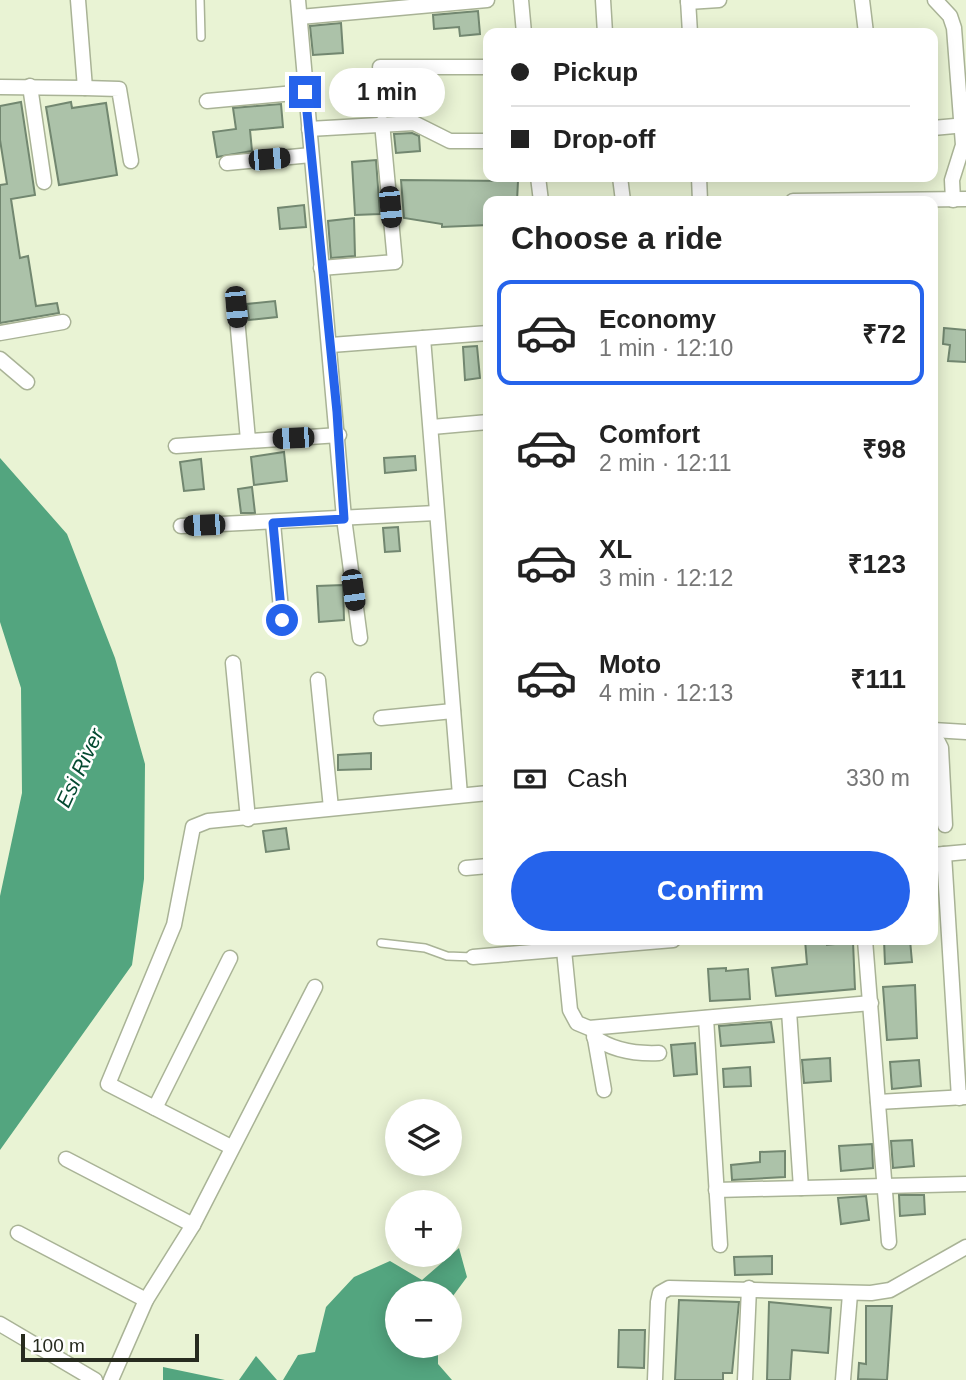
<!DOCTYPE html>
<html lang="en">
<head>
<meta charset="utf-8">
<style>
  body { margin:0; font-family:Helvetica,sans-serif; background:#f2f2f2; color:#222; height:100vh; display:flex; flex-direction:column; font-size:26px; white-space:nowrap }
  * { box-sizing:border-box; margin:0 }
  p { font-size:23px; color:#767676 }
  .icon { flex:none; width:38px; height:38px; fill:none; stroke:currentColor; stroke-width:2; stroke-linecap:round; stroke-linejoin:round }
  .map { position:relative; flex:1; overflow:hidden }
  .side { position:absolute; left:483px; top:196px; width:455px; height:749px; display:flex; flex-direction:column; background:#fff; border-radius:14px; box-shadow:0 4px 18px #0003 }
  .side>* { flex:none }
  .guide { position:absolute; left:483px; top:28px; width:455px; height:154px; border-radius:14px; box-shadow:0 4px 18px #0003; display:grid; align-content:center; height:154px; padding:0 28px; background:#fff }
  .fabs { position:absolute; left:385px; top:1099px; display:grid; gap:14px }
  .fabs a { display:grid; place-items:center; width:77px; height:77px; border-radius:50%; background:#fff; box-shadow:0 4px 18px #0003; font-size:35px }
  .scale { position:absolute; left:21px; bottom:18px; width:178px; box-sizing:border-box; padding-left:7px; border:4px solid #272b1f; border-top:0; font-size:19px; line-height:24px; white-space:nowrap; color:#272b1f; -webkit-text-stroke:5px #fff; paint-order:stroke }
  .end { position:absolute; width:32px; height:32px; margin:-16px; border:9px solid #2563eb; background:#fff; box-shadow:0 0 0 4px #fff }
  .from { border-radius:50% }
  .bubble { position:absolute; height:49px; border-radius:24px; background:#fff; box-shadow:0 4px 18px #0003; font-size:23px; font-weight:700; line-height:49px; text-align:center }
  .car { position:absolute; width:21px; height:42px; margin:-21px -10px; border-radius:9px; box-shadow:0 0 5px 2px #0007; background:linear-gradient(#222 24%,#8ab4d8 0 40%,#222 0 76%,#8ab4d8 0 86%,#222 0) }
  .guide b { display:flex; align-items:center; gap:24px; height:66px; font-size:26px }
  .guide b+b { border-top:2px solid #e0e0e0 }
  .guide i { width:18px; height:18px; background:#222 }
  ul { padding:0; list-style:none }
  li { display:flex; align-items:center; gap:21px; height:105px; margin:0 14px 10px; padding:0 14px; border:4px solid transparent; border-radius:14px }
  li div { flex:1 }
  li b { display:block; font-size:26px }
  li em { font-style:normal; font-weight:700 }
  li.on { border-color:#2563eb }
  li>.icon { width:63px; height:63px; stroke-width:1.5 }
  h2 { padding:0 28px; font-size:32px; line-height:84px }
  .pay { display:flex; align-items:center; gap:18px; height:77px; padding:0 28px; font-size:26px }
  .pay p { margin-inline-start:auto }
  .cta { display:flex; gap:14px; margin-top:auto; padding:14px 28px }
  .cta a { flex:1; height:80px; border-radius:42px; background:#2563eb; color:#fff; font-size:28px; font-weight:700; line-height:80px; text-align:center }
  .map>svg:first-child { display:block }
  .water { fill:#53a57f }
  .building { fill:#acc2a9; stroke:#728770; stroke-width:2 }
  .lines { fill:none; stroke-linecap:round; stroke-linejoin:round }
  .lane-casing { stroke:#a9b396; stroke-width:10 }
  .street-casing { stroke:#a9b396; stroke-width:17 }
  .lane { stroke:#fff; stroke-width:7 }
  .street { stroke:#fff; stroke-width:14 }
  .route { stroke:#2563eb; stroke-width:9 }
  .labels { text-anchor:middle; stroke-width:5; stroke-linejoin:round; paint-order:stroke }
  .water-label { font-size:21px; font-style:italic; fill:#044a31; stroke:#fff }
</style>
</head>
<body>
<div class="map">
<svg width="966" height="1380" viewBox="0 0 966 1380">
  <rect width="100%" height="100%" fill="#e9f3d4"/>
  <g class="water">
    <polygon points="0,458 67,534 115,658 145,764 144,879 132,965 0,1150 0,896 22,793 21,688 0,622"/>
    <polygon points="459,1248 467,1277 450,1300 450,1293 397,1293 397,1346 438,1346 438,1364 452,1380 283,1380 298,1355 315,1352 326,1307 354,1277 390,1261 422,1280"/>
    <polygon points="256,1356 277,1380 239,1380"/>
    <polygon points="163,1367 225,1380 163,1380"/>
  </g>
  <g class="building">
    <polygon points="478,11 480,34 460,36 459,27 434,29 433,15"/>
    <polygon points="341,23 343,53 313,55 310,26"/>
    <polygon points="402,77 422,77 423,104 403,105"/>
    <polygon points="21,102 35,195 11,199 20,258 28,256 36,306 57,303 59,313 0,323 0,185 7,184 0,140 0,106"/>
    <polygon points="71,102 72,108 106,103 117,175 59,185 46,107"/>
    <polygon points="281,104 283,127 250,130 252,151 217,157 213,132 236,129 233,108"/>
    <polygon points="412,133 419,136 420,151 396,153 394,134"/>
    <polygon points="376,160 380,214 355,215 352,162"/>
    <polygon points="401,180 518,181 517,201 488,201 488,225 442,227 442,224 404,218"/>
    <polygon points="304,205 306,227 280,229 278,208"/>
    <polygon points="354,218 355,256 331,258 328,221"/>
    <polygon points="275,301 277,317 249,320 247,304"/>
    <polygon points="944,328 966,330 966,362 948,361 950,345 943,344"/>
    <polygon points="477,346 480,378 465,380 463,347"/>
    <polygon points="284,452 287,481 254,485 251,457"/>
    <polygon points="415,456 416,470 385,473 384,458"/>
    <polygon points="201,459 204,489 184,491 180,462"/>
    <polygon points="252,487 255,513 241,513 238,489"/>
    <polygon points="398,527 400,551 385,552 383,528"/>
    <polygon points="343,585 344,620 319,622 317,586"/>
    <polygon points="371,753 371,769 338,770 338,755"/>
    <polygon points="286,828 289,849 266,852 263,831"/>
    <polygon points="805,940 827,940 827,945 853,942 855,989 776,996 772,968 807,964"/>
    <polygon points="884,940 910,940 912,962 885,964"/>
    <polygon points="726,968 726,971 748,969 750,999 710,1001 708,969"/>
    <polygon points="915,985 917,1038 887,1040 883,987"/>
    <polygon points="771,1022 774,1042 721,1046 719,1026"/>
    <polygon points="695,1043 697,1074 674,1076 671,1045"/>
    <polygon points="830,1058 831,1081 804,1083 802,1060"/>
    <polygon points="919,1060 921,1086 892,1089 890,1062"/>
    <polygon points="750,1067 751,1086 724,1087 723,1069"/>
    <polygon points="912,1140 914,1166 893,1168 891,1141"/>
    <polygon points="872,1144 873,1168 841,1171 839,1146"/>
    <polygon points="785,1151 785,1177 732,1180 731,1165 760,1162 760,1152"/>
    <polygon points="899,1195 924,1195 925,1214 900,1216"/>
    <polygon points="866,1196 869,1220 841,1224 838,1198"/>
    <polygon points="772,1256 772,1274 735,1275 734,1257"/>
    <polygon points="679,1300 739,1302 732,1373 723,1373 723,1380 675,1380"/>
    <polygon points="769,1302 831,1308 828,1353 792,1350 790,1380 767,1380"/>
    <polygon points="866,1306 892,1306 887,1380 858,1379 859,1363 866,1364"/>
    <polygon points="619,1330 645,1330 644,1368 618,1367"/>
  </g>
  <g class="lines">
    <g class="lane-casing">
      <g id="lane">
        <polyline points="200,0 201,37"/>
        <polyline points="381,943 425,948 447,956 473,957"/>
      </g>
    </g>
    <g class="street-casing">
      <g id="street">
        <polyline points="298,0 344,518 360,638"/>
        <polyline points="521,0 524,33"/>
        <polyline points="603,0 605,33"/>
        <polyline points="688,0 690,33"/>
        <polyline points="862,0 866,33"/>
        <polyline points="935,0 950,16 954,28 963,145 952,180 953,200"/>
        <polyline points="688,2 719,0"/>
        <polyline points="300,17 487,0"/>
        <polyline points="380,67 488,67"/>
        <polyline points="30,86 44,182"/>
        <polyline points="0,87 85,88 78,0"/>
        <polyline points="85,88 119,89 131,161"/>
        <polyline points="207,101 305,92"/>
        <polyline points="933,128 966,125"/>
        <polyline points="309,129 414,123 450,141 488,141"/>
        <polyline points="227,163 311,155"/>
        <polyline points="538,177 541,201"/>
        <polyline points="620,177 623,201"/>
        <polyline points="699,177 700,201"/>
        <polyline points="793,201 966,199"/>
        <polyline points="321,268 395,262 382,123"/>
        <polyline points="236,307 248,440"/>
        <polyline points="0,333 63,322"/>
        <polyline points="423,338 460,795"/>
        <polyline points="331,345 488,333"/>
        <polyline points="0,359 27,382"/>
        <polyline points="432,427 488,422"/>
        <polyline points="176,446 339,435"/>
        <polyline points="273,523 282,620"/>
        <polyline points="181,526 436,513"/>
        <polyline points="233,663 248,819"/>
        <polyline points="318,680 331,808"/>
        <polyline points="381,718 453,711"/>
        <polyline points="933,730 966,732"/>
        <polyline points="933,742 938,742 941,748 945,825"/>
        <polyline points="944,854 959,1098"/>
        <polyline points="933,855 966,852"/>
        <polyline points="466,868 488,866"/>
        <polyline points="563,940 570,1010 577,1023 589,1028 871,1003"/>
        <polyline points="865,940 889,1242"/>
        <polyline points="473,957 673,940"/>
        <polyline points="789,1011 801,1188"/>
        <polyline points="706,1018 720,1245"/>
        <polyline points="594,1033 604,1090"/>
        <path d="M594,1037C612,1050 637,1054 659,1053"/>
        <polyline points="878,1102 966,1097"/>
        <polyline points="155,1108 230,958"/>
        <polyline points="231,1147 108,1084 174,925 193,827 208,821 488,793"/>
        <polyline points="66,1159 193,1225"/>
        <polyline points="716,1190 966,1184"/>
        <polyline points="18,1233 146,1300"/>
        <polyline points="0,1324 95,1380"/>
        <polyline points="111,1380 146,1300 193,1225 315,987"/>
        <polyline points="655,1380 658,1302 660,1293 669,1288 871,1293 890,1290 966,1247"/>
        <polyline points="745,1380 749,1288"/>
        <polyline points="843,1380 850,1294"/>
      </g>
    </g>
    <use href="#lane" class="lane"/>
    <use href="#street" class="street"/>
  </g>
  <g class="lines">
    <polyline class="route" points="282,620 273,523 344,519 337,412 305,92"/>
  </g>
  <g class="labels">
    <g class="water-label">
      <text transform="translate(80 768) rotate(-65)" y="7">Esi River</text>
    </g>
  </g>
</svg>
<div class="fabs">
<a><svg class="icon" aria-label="layers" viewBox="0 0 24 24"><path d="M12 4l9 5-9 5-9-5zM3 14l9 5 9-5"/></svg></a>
<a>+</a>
<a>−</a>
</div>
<div class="scale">100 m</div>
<i class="end from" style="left:282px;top:620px"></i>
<i class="end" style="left:305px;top:92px"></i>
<div class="bubble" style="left:329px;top:68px;width:116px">1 min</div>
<i class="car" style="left:269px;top:159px;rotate:85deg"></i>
<i class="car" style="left:390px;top:207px;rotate:175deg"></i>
<i class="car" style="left:236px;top:307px;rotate:175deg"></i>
<i class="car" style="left:293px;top:438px;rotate:267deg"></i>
<i class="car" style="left:204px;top:525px;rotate:268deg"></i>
<i class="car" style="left:353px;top:590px;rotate:172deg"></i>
<div class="guide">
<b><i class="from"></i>Pickup</b>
<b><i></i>Drop-off</b>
</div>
<section class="side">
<h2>Choose a ride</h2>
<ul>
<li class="on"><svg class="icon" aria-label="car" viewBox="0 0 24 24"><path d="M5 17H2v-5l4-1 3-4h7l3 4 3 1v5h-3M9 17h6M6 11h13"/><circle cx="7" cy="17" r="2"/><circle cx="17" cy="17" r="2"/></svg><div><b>Economy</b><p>1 min · 12:10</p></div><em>₹72</em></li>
<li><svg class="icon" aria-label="car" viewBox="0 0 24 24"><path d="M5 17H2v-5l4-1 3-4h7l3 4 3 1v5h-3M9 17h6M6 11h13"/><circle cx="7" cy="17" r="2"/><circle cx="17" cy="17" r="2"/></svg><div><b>Comfort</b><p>2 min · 12:11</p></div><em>₹98</em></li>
<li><svg class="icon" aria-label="car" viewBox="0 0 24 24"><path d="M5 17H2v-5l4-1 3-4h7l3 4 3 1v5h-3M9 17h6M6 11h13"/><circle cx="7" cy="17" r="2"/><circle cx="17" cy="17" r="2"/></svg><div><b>XL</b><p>3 min · 12:12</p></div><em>₹123</em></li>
<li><svg class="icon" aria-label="car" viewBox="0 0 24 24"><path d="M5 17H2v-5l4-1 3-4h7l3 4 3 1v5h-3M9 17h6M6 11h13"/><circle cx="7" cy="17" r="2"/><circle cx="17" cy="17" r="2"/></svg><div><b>Moto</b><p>4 min · 12:13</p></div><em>₹111</em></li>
</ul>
<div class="pay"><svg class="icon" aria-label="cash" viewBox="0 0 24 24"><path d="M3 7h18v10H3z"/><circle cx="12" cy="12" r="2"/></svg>Cash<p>330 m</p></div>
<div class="cta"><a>Confirm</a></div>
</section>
</div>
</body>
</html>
